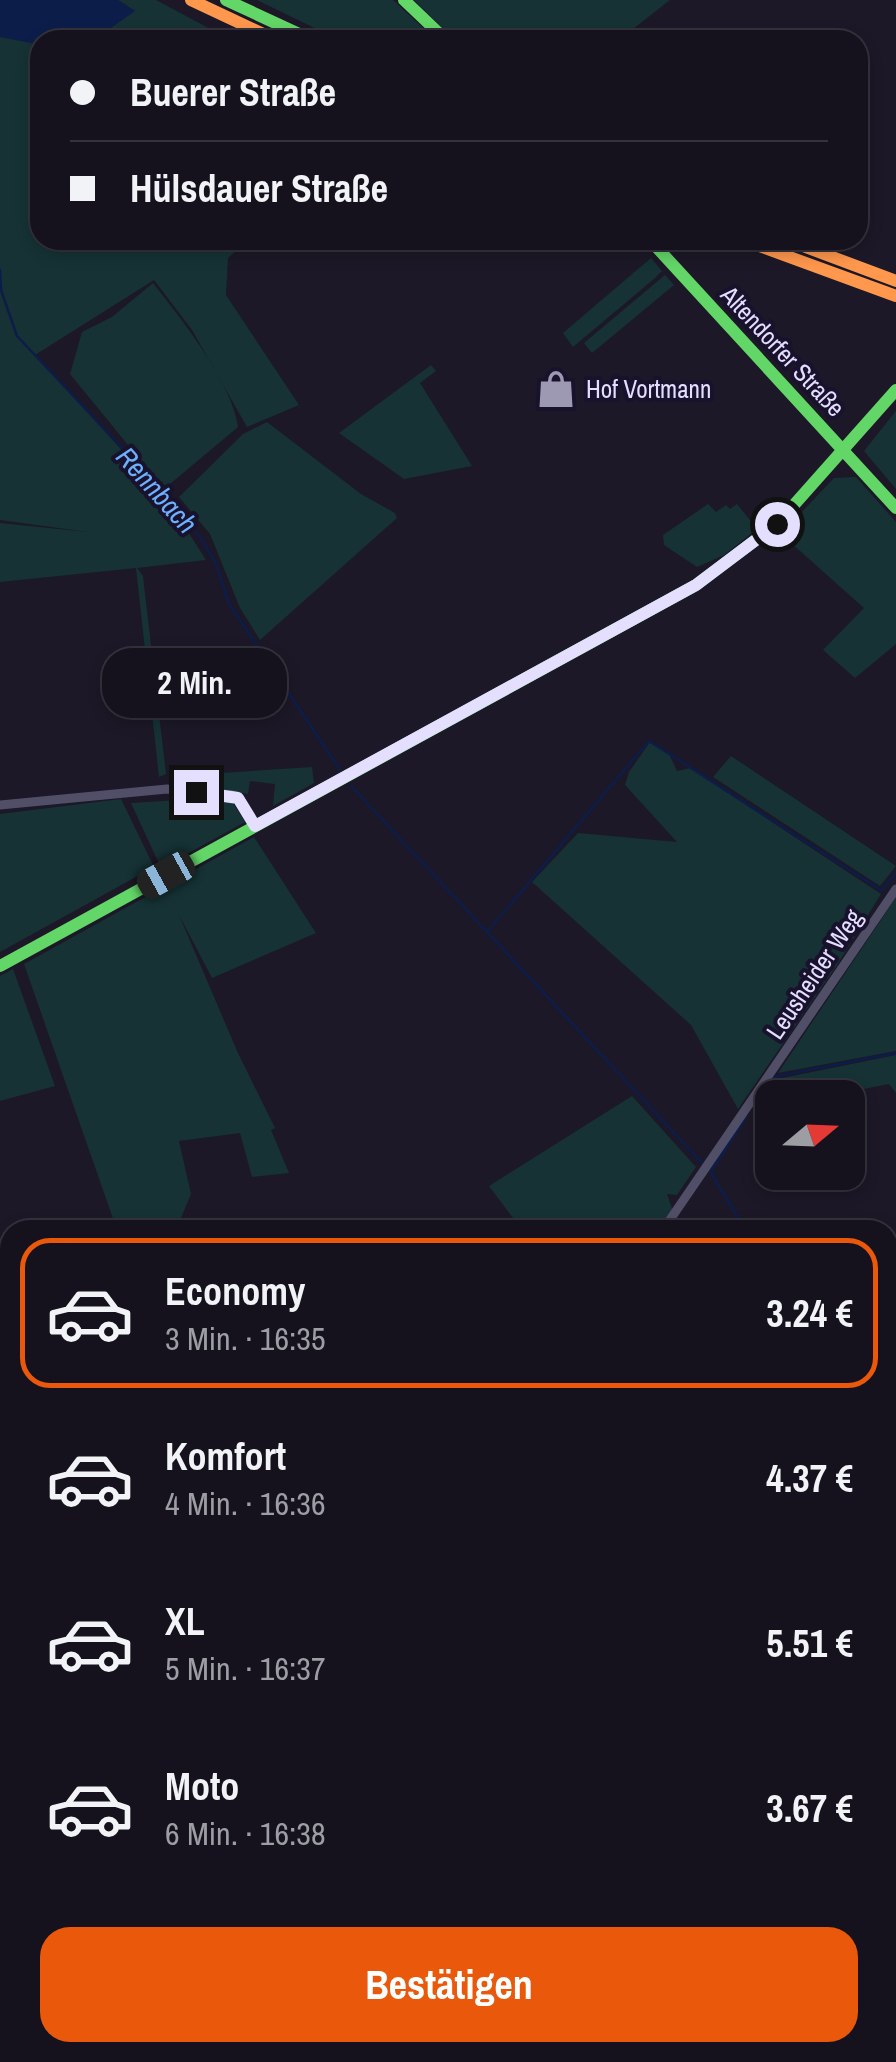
<!DOCTYPE html>
<html lang="de">
<head>
<meta charset="utf-8">
<style>
  body { margin:0; font-family:"Archivo Narrow",sans-serif; background:#22202a; color:#f1f3f6; height:100vh; display:flex; flex-direction:column; font-size:38px; white-space:nowrap }
  * { box-sizing:border-box; margin:0 }
  p { font-size:32px; color:#9d9ea4 }
  .icon { flex:none; width:55px; height:55px; fill:none; stroke:currentColor; stroke-width:2; stroke-linecap:round; stroke-linejoin:round }
  .map { position:relative; flex:1; overflow:hidden }
  .panel { position:absolute; left:0px; top:1220px; width:898px; height:842px; display:flex; flex-direction:column; background:#15121d; border-radius:30px 30px 0 0; box-shadow:0 5px 15px #0003,0 0 0 2px #34323b }
  .panel>* { flex:none }
  .hud { position:absolute; left:30px; top:30px; width:838px; height:220px; border-radius:30px; box-shadow:0 5px 15px #0003,0 0 0 2px #34323b; display:grid; align-content:center; height:220px; padding:0 40px; background:#15121d }
  .needle { width:65px; rotate:71deg }
  .tools { position:absolute; left:755px; top:1080px; display:grid; gap:20px }
  .tools a { display:grid; place-items:center; width:110px; height:110px; border-radius:20px; background:#15121d; box-shadow:0 5px 15px #0003,0 0 0 2px #34323b; font-size:50px }
  .end { position:absolute; width:45px; height:45px; margin:-22px; border:12px solid #e4deff; background:#111; box-shadow:0 0 0 5px #111 }
  .from { border-radius:50% }
  .bubble { position:absolute; height:70px; border-radius:30px; background:#15121d; box-shadow:0 5px 15px #0003,0 0 0 2px #34323b; font-size:32px; font-weight:800; line-height:70px; text-align:center }
  .car { position:absolute; width:30px; height:60px; margin:-30px -15px; border-radius:12px; box-shadow:0 0 8px 2px #0007; background:linear-gradient(#222 24%,#8ab4d8 0 40%,#222 0 76%,#8ab4d8 0 86%,#222 0) }
  .hud b { display:flex; align-items:center; gap:35px; height:95px; font-size:38px }
  .hud b+b { border-top:2px solid #34323b }
  .hud i { width:25px; height:25px; background:#f1f3f6 }
  ul { padding:18px 0 0; list-style:none }
  li { display:flex; align-items:center; gap:30px; height:150px; margin:0 20px 15px; padding:0 20px; border:5px solid transparent; border-radius:30px }
  li div { flex:1 }
  li b { display:block; font-size:38px }
  li em { font-style:normal; font-weight:800 }
  li.on { border-color:#ea580c }
  li>.icon { width:90px; height:90px; stroke-width:1.5 }
  .button { display:flex; gap:20px; margin-top:auto; padding:20px 40px }
  .button a { flex:1; height:115px; border-radius:30px; background:#ea580c; color:#fff; font-size:40px; font-weight:800; line-height:115px; text-align:center }
  .map>svg:first-child { display:block }
  .green { fill:#163235 }
  .water { fill:#0d1d4a }
  .lines { fill:none; stroke-linecap:round; stroke-linejoin:round }
  .stream { stroke:#0d1d4a; stroke-width:2.5 }
  .street { stroke:#514e67; stroke-width:9 }
  .fast { stroke:#63d668; stroke-width:12 }
  .slow { stroke:#ff974d; stroke-width:12 }
  .route { stroke:#e4deff; stroke-width:12 }
  .labels { text-anchor:middle; stroke-width:8; stroke-linejoin:round; paint-order:stroke }
  .street-label { font-size:25px; fill:#e4deff; stroke:#19122d }
  .poi-label { font-size:25px; fill:#e4deff; stroke:#19122d; text-anchor:start }
  .water-label { font-size:28px; font-style:italic; fill:#6cb0ff; stroke:#19122d }
</style>
</head>
<body>
<div class="map">
<svg width="896" height="2062" viewBox="0 0 896 2062">
  <rect width="100%" height="100%" fill="#1c1827"/>
  <g class="green">
    <polygon points="118,0 156,0 231,40 40,40 40,240 248,240 228,258 226,295 299,405 247,427 192,330 154,280 35,355 169,502 206,560 137,568 143,576 166,774 159,777 136,568 0,582 0,523 88,532 0,520 0,26 135,11"/>
    <polygon points="257,0 393,0 436,40 339,40"/>
    <polygon points="414,0 670,0 619,40 455,40"/>
    <polygon points="651,258 662,271 655,278 573,347 563,333"/>
    <polygon points="665,275 674,285 592,353 584,343"/>
    <path d="M153,283C181,319 232,382 238,427L164,489L70,374L82,332L112,317Z"/>
    <polygon points="431,365 436,371 420,383 472,466 404,479 339,433"/>
    <polygon points="896,411 896,489 864,451"/>
    <polygon points="267,422 361,494 395,513 397,518 260,640 240,608 210,534 179,497 243,434"/>
    <polygon points="856,477 896,522 896,644 855,678 823,650 864,608 781,534 834,478"/>
    <polygon points="708,504 716,512 726,505 730,509 737,504 757,529 724,555 697,567 664,545 663,535"/>
    <polygon points="650,742 669,754 677,771 690,768 881,894 837,965 738,1109 691,1025 532,882 578,833 677,842 625,785 629,772"/>
    <polygon points="731,756 896,866 880,886 713,777"/>
    <polygon points="312,767 314,783 273,806 275,784 250,781 248,794 175,784 174,776"/>
    <polygon points="229,797 245,822 161,868 131,803"/>
    <polygon points="121,799 154,867 0,952 0,814"/>
    <polygon points="254,837 316,933 212,978 179,915 238,1053 275,1128 271,1130 289,1173 252,1177 240,1133 179,1141 191,1194 176,1230 117,1230 24,964"/>
    <polygon points="896,897 896,1051 778,1073 883,917"/>
    <polygon points="13,969 55,1086 0,1101 0,976"/>
    <polygon points="896,1055 896,1093 889,1084 823,1097 772,1098 772,1108 757,1108 777,1079"/>
    <polygon points="632,1096 696,1167 677,1195 667,1194 673,1211 657,1230 522,1230 489,1186"/>
    <polygon points="10,1278 10,1724 0,1729 0,1279"/>
    <polygon points="10,1730 10,2052 44,2053 47,2062 0,2062 0,1734"/>
    <polygon points="888,1952 896,1958 896,2062 873,2062 861,2053 888,2052"/>
    <polygon points="685,2052 833,2053 844,2062 683,2062"/>
  </g>
  <polygon class="water" points="0,0 118,0 135,11 111,28 105,40 40,40 40,45 0,37"/>
  <g class="lines">
    <g class="stream">
      <polyline points="0,270 1,290 17,336 172,501 202,540 216,564 229,604 340,770"/>
      <polyline points="351,786 704,1165"/>
      <polyline points="487,932 649,741 882,891 896,873"/>
      <polyline points="753,1108 773,1077 896,1053"/>
      <polyline points="712,1170 746,1117"/>
      <polyline points="710,1171 745,1230"/>
      <polyline points="888,1947 896,1953"/>
      <polyline points="673,2062 676,2052"/>
    </g>
    <g class="street">
      <polyline points="0,805 167,789 233,795 239,798 255,826"/>
      <polyline points="663,1230 896,889"/>
      <polyline points="888,1359 896,1356"/>
      <polyline points="0,1729 10,1724"/>
      <polyline points="267,2062 269,2052"/>
    </g>
    <g class="fast">
      <polyline points="226,0 312,40"/>
      <polyline points="404,0 446,40"/>
      <polyline points="650,240 896,508"/>
      <polyline points="0,966 696,585 777,524 896,390"/>
    </g>
    <g class="slow">
      <polyline points="191,0 276,40"/>
      <polyline points="743,240 896,296"/>
      <polyline points="787,240 896,281"/>
    </g>
  </g>
  <g class="lines">
    <polyline class="route" points="196,792 238,798 255,826 696,585 777,524"/>
  </g>
  <defs>
    <g id="shop-bare" transform="scale(3)"><path d="M-5-2.5h2.3a2.7 3.5 0 0 1 5.4 0H5L5.5 6h-11ZM-1.5-2.5h3a1.5 2.3 0 0 0-3 0Z" fill="#9e99b3" stroke="#19122d" stroke-width="2.5" paint-order="stroke"/></g>
  </defs>
  <g fill-rule="evenodd">
    <use href="#shop-bare" x="556" y="389"/>
  </g>
  <g class="labels">
    <g class="street-label">
      <text transform="translate(783 351) rotate(47)" y="9">Altendorfer Straße</text>
      <text transform="translate(814 974) rotate(-56)" y="9">Leusheider Weg</text>
    </g>
    <g class="poi-label">
      <text x="586" y="398">Hof Vortmann</text>
    </g>
    <g class="water-label">
      <text transform="translate(157 490) rotate(48)" y="10">Rennbach</text>
    </g>
  </g>
</svg>
<div class="tools">
<a><svg class="needle" viewBox="-14 -14 28 28"><path d="M0-13l5 13h-10z" fill="#e53935"/><path d="M0 13l5-13h-10z" fill="#9d9ea4"/></svg></a>
</div>
<i class="end from" style="left:777px;top:524px"></i>
<i class="end" style="left:196px;top:792px"></i>
<div class="bubble" style="left:102px;top:648px;width:185px">2 Min.</div>
<i class="car" style="left:166px;top:875px;rotate:241deg"></i>
<div class="hud">
<b><i class="from"></i>Buerer Straße</b>
<b><i></i>Hülsdauer Straße</b>
</div>
<section class="panel">
<ul>
<li class="on"><svg class="icon" aria-label="car" viewBox="0 0 24 24"><path d="M5 17H2v-5l4-1 3-4h7l3 4 3 1v5h-3M9 17h6M6 11h13"/><circle cx="7" cy="17" r="2"/><circle cx="17" cy="17" r="2"/></svg><div><b>Economy</b><p>3 Min. · 16:35</p></div><em>3.24 €</em></li>
<li><svg class="icon" aria-label="car" viewBox="0 0 24 24"><path d="M5 17H2v-5l4-1 3-4h7l3 4 3 1v5h-3M9 17h6M6 11h13"/><circle cx="7" cy="17" r="2"/><circle cx="17" cy="17" r="2"/></svg><div><b>Komfort</b><p>4 Min. · 16:36</p></div><em>4.37 €</em></li>
<li><svg class="icon" aria-label="car" viewBox="0 0 24 24"><path d="M5 17H2v-5l4-1 3-4h7l3 4 3 1v5h-3M9 17h6M6 11h13"/><circle cx="7" cy="17" r="2"/><circle cx="17" cy="17" r="2"/></svg><div><b>XL</b><p>5 Min. · 16:37</p></div><em>5.51 €</em></li>
<li><svg class="icon" aria-label="car" viewBox="0 0 24 24"><path d="M5 17H2v-5l4-1 3-4h7l3 4 3 1v5h-3M9 17h6M6 11h13"/><circle cx="7" cy="17" r="2"/><circle cx="17" cy="17" r="2"/></svg><div><b>Moto</b><p>6 Min. · 16:38</p></div><em>3.67 €</em></li>
</ul>
<div class="button"><a>Bestätigen</a></div>
</section>
</div>
</body>
</html>
